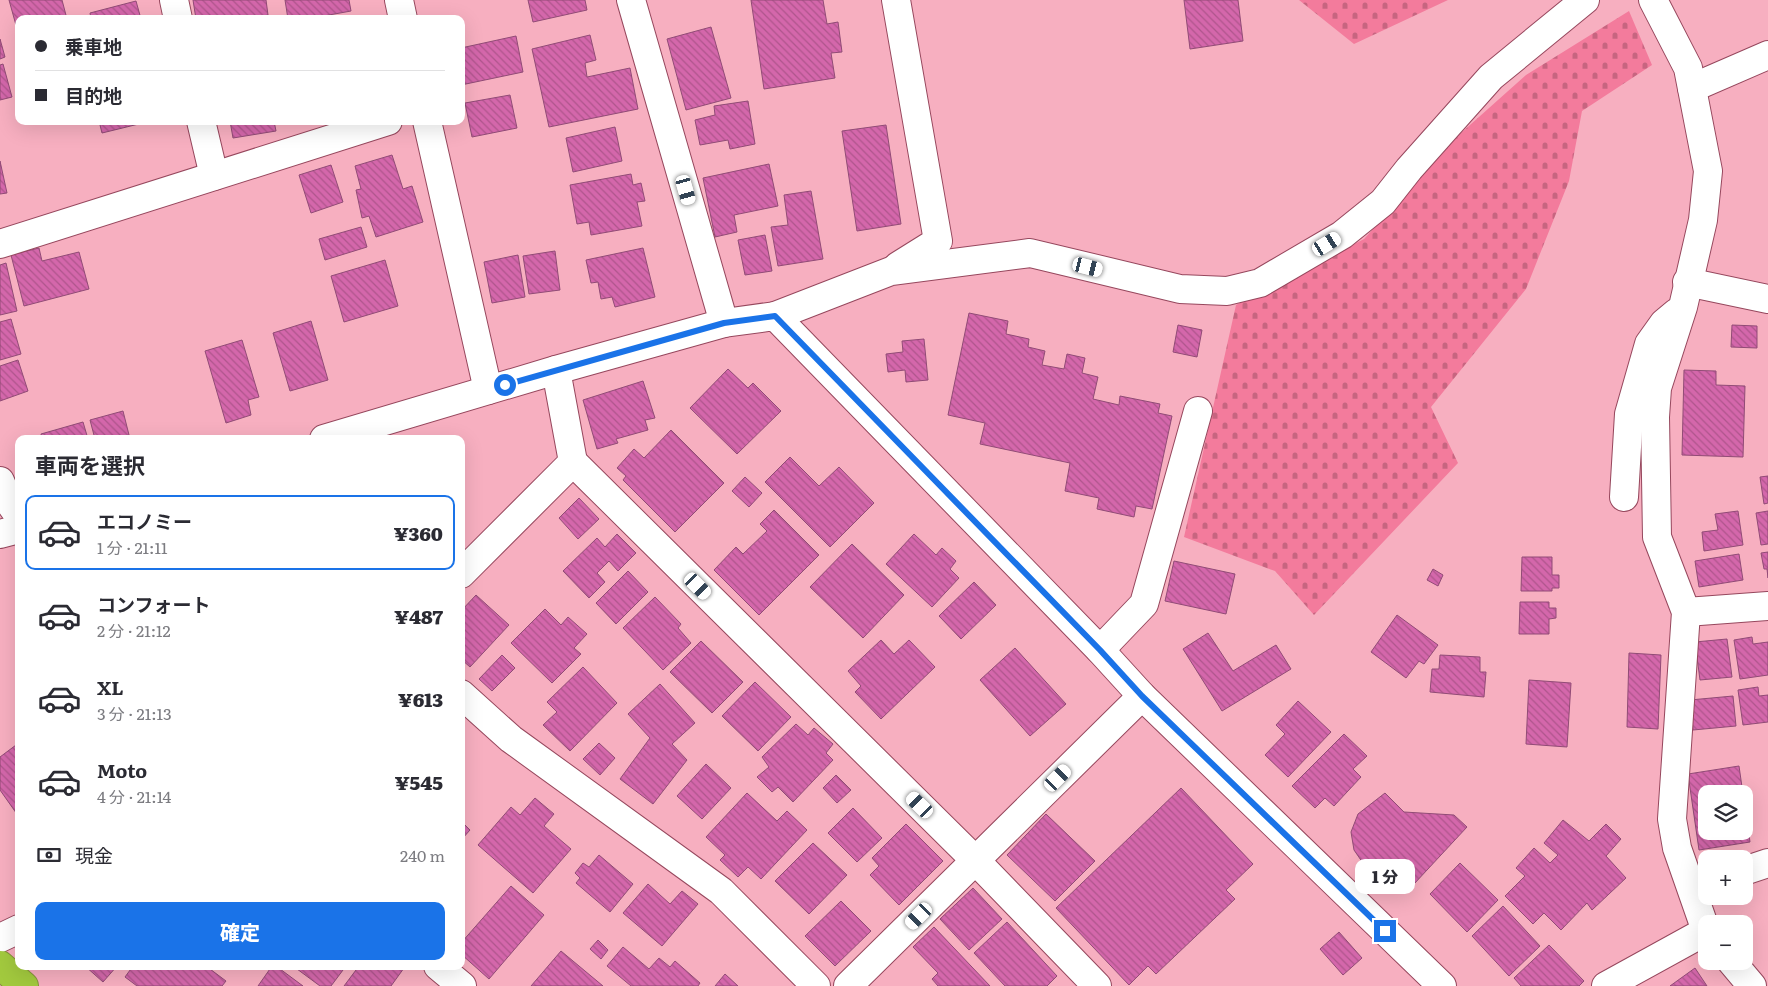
<!DOCTYPE html>
<html lang="ja">
<head>
<meta charset="utf-8">
<style>
  body { margin:0; font-family:Literata,"Noto Sans JP",serif; background:#f2f2f3; color:#2b2b33; height:100vh; display:flex; flex-direction:column; font-size:19px; white-space:nowrap }
  * { box-sizing:border-box; margin:0 }
  p { font-size:16px; color:#7c7c81 }
  .icon { flex:none; width:28px; height:28px; fill:none; stroke:currentColor; stroke-width:2; stroke-linecap:round; stroke-linejoin:round }
  .map { position:relative; flex:1; overflow:hidden }
  .side { position:absolute; left:15px; top:435px; width:450px; height:535px; display:flex; flex-direction:column; background:#fff; border-radius:10px; box-shadow:0 5px 20px #0002 }
  .side>* { flex:none }
  .top-card { position:absolute; left:15px; top:15px; width:450px; height:110px; border-radius:10px; box-shadow:0 5px 20px #0002; display:grid; align-content:center; height:110px; padding:0 20px; background:#fff }
  .buttons { position:absolute; left:1698px; top:785px; display:grid; gap:10px }
  .buttons a { display:grid; place-items:center; width:55px; height:55px; border-radius:10px; background:#fff; box-shadow:0 5px 20px #0002; font-size:25px }
  .end { position:absolute; width:22px; height:22px; margin:-11px; border:6px solid #1a73e8; background:#fff; box-shadow:0 0 0 2px #fff }
  .from { border-radius:50% }
  .bubble { position:absolute; height:35px; border-radius:10px; background:#fff; box-shadow:0 5px 20px #0002; font-size:16px; font-weight:800; line-height:35px; text-align:center }
  .car { position:absolute; width:15px; height:30px; margin:-15px -8px; border-radius:6px; box-shadow:0 0 4px 1px #0007; background:linear-gradient(#fff 24%,#345 0 40%,#fff 0 76%,#345 0 86%,#fff 0) }
  .top-card b { display:flex; align-items:center; gap:18px; height:48px; font-size:19px }
  .top-card b+b { border-top:1px solid #e1e1e2 }
  .top-card i { width:12px; height:12px; background:#2b2b33 }
  ul { padding:0; list-style:none }
  li { display:flex; align-items:center; gap:15px; height:75px; margin:0 10px 8px; padding:0 10px; border:2px solid transparent; border-radius:10px }
  li div { flex:1 }
  li b { display:block; font-size:19px }
  li em { font-style:normal; font-weight:800 }
  li.selected { border-color:#1a73e8 }
  li>.icon { width:45px; height:45px; stroke-width:1.5 }
  h2 { padding:0 20px; font-size:22px; line-height:60px }
  .pay { display:flex; align-items:center; gap:12px; height:55px; padding:0 20px; font-size:19px }
  .pay p { margin-inline-start:auto }
  .action { display:flex; gap:10px; margin-top:auto; padding:10px 20px }
  .action a { flex:1; height:58px; border-radius:10px; background:#1a73e8; color:#fff; font-size:20px; font-weight:800; line-height:58px; text-align:center }
  .map>svg:first-child { display:block }
  .cemetery { fill:url(#cemetery-stones) }
  .building { fill:url(#building-back-hatch); stroke:#914b76 }
  .lines { fill:none; stroke-linecap:round; stroke-linejoin:round }
  .street-casing { stroke:#96475d; stroke-width:30 }
  .secondary-casing { stroke:#96475d; stroke-width:30 }
  .highway-casing { stroke:#86933c; stroke-width:30 }
  .street { stroke:#fff; stroke-width:28 }
  .secondary { stroke:#fff; stroke-width:28 }
  .highway { stroke:#a2c93e; stroke-width:28 }
  .route { stroke:#1a73e8; stroke-width:6 }
</style>
</head>
<body>
<div class="map">
<svg width="1768" height="986" viewBox="0 0 1768 986">
  <defs>
    <pattern id="cemetery-stones" width="16" height="16" patternUnits="userSpaceOnUse" patternTransform="scale(1.25)"><rect width="16" height="16" fill="#f37b9c"/><path d="M2 7V4a2 2 0 0 1 4 0v3zM10 15v-3a2 2 0 0 1 4 0v3z" fill="#c76580"/></pattern>
    <pattern id="building-back-hatch" width="6" height="6" patternUnits="userSpaceOnUse" patternTransform="scale(1.25)"><rect width="6" height="6" fill="#d467ab"/><path d="M-1 5l2 2M0 0l6 6M5-1l2 2" fill="none" stroke="#af558c"/></pattern>
  </defs>
  <rect width="100%" height="100%" fill="#f7afc0"/>
  <g class="cemetery">
    <polygon points="1299,0 1448,0 1354,44"/>
    <polygon points="1629,11 1652,65 1582,111 1569,181 1526,289 1431,407 1458,463 1314,615 1275,571 1184,537 1236,305 1364,239 1461,133 1526,75"/>
  </g>
  <g class="building">
    <polygon points="9,0 62,0 67,19 19,19 19,36"/>
    <polygon points="193,0 266,0 268,15 245,19 196,19"/>
    <polygon points="285,0 349,0 351,11 307,19 288,19"/>
    <polygon points="528,0 585,0 587,10 533,22"/>
    <polygon points="751,0 823,0 827,24 838,22 842,52 831,53 835,78 764,89"/>
    <polygon points="1184,0 1238,0 1243,41 1190,49"/>
    <polygon points="136,1 141,19 91,19 90,13"/>
    <polygon points="711,27 731,98 686,110 667,39"/>
    <polygon points="590,35 596,60 585,63 587,77 630,68 638,109 549,127 532,49"/>
    <polygon points="516,36 523,72 461,85 461,48"/>
    <polygon points="0,39 5,57 0,59"/>
    <polygon points="3,64 12,97 0,100 0,65"/>
    <polygon points="510,95 517,128 472,137 465,103"/>
    <polygon points="748,101 755,144 730,149 728,140 700,145 695,120 715,115 714,106"/>
    <polygon points="99,121 151,121 102,133"/>
    <polygon points="230,121 274,121 276,131 233,138"/>
    <polygon points="886,125 901,224 857,231 842,131"/>
    <polygon points="615,127 622,161 573,172 566,138"/>
    <polygon points="392,155 403,189 412,186 423,222 376,237 369,216 362,218 356,190 361,189 355,166"/>
    <polygon points="0,161 7,193 0,194"/>
    <polygon points="769,164 778,206 734,215 737,232 715,237 703,178"/>
    <polygon points="331,165 343,202 311,213 299,175"/>
    <polygon points="631,174 633,185 641,183 645,201 637,202 642,226 591,235 589,222 577,224 570,185"/>
    <polygon points="811,191 823,259 778,266 771,227 788,225 784,195"/>
    <polygon points="361,227 367,247 325,260 319,239"/>
    <polygon points="765,235 772,271 745,275 738,240"/>
    <polygon points="39,248 42,261 79,252 89,289 24,306 11,255"/>
    <polygon points="643,248 655,297 615,307 612,297 601,299 598,282 591,283 586,260"/>
    <polygon points="555,251 560,290 529,294 523,256"/>
    <polygon points="518,255 525,297 492,303 484,262"/>
    <polygon points="385,260 398,306 344,322 331,276"/>
    <polygon points="6,263 17,311 0,315 0,265"/>
    <polygon points="969,313 1008,321 1006,334 1029,339 1028,347 1045,351 1042,365 1064,369 1067,354 1085,358 1082,373 1098,377 1093,399 1119,405 1120,396 1160,404 1158,413 1172,416 1152,509 1136,506 1134,517 1097,509 1099,498 1065,491 1070,463 980,444 985,423 948,415"/>
    <polygon points="11,319 21,354 0,360 0,322"/>
    <polygon points="311,321 328,380 290,391 273,333"/>
    <polygon points="1178,325 1202,330 1197,357 1173,352"/>
    <polygon points="1732,325 1757,326 1757,348 1731,347"/>
    <polygon points="924,339 928,380 906,382 905,370 888,372 886,354 903,352 902,341"/>
    <polygon points="242,340 259,397 248,400 251,415 226,423 205,351"/>
    <polygon points="18,360 28,391 0,401 0,366"/>
    <polygon points="728,369 748,388 753,383 781,411 737,454 690,408"/>
    <polygon points="1684,370 1716,371 1716,385 1745,386 1743,457 1682,455"/>
    <polygon points="643,381 655,418 645,420 648,430 616,439 618,443 597,449 583,400"/>
    <polygon points="123,411 130,439 95,439 90,420"/>
    <polygon points="83,422 88,439 42,439 41,434"/>
    <polygon points="671,430 724,483 675,532 623,480 626,476 617,468 634,449 644,458"/>
    <polygon points="790,457 819,486 839,467 874,503 830,547 765,482"/>
    <polygon points="1768,476 1768,503 1764,504 1760,477"/>
    <polygon points="745,477 762,493 749,507 732,491"/>
    <polygon points="579,498 599,519 578,539 559,518"/>
    <polygon points="774,510 819,555 759,615 714,570 736,547 743,554 767,531 760,524"/>
    <polygon points="1738,511 1743,545 1704,551 1702,532 1718,530 1715,514"/>
    <polygon points="1768,511 1768,544 1761,545 1756,513"/>
    <polygon points="617,534 636,553 618,571 609,561 597,573 605,582 589,598 563,571 597,538 605,547"/>
    <polygon points="914,534 936,555 942,548 956,561 950,569 959,578 932,607 886,564"/>
    <polygon points="852,544 904,595 863,638 810,587"/>
    <polygon points="1768,552 1768,578 1767,569 1764,569 1761,553"/>
    <polygon points="1739,554 1743,580 1699,587 1695,561"/>
    <polygon points="1522,557 1552,557 1552,575 1559,575 1559,588 1552,588 1552,591 1521,591"/>
    <polygon points="1174,561 1235,574 1226,614 1165,601"/>
    <polygon points="1433,569 1443,575 1438,586 1427,580"/>
    <polygon points="628,571 648,592 616,624 596,603"/>
    <polygon points="974,582 996,605 961,639 939,616"/>
    <polygon points="476,595 509,625 470,667 461,659 461,611"/>
    <polygon points="655,597 681,624 678,628 691,643 663,670 623,628"/>
    <polygon points="1520,602 1549,602 1549,608 1556,608 1556,618 1549,619 1549,634 1519,634"/>
    <polygon points="545,609 561,625 568,617 587,634 574,648 581,654 552,683 511,643"/>
    <polygon points="1397,615 1438,645 1424,664 1419,661 1406,678 1371,652"/>
    <polygon points="1208,633 1233,671 1276,645 1291,669 1222,711 1183,649"/>
    <polygon points="1752,637 1753,644 1768,642 1768,675 1740,679 1734,640"/>
    <polygon points="1727,639 1732,677 1700,680 1695,642"/>
    <polygon points="881,640 894,654 909,640 935,667 881,719 855,692 861,686 848,671"/>
    <polygon points="701,641 743,682 712,713 670,672"/>
    <polygon points="1015,648 1066,704 1030,736 980,680"/>
    <polygon points="1629,653 1661,655 1658,729 1627,727"/>
    <polygon points="502,655 515,668 492,691 479,679"/>
    <polygon points="1440,655 1480,657 1480,672 1486,672 1484,697 1430,692 1432,669 1439,669"/>
    <polygon points="583,667 617,703 570,751 543,725 557,712 547,702"/>
    <polygon points="1529,680 1571,683 1567,747 1526,744"/>
    <polygon points="755,682 791,717 758,751 722,716"/>
    <polygon points="660,684 695,723 672,744 687,760 653,804 620,779 650,738 628,714"/>
    <polygon points="1758,687 1759,696 1768,695 1768,722 1743,725 1738,690"/>
    <polygon points="1733,696 1736,726 1693,730 1690,700"/>
    <polygon points="1298,701 1331,732 1288,777 1265,755 1285,734 1276,725"/>
    <polygon points="796,724 808,735 814,728 833,744 826,753 833,760 793,802 778,787 772,792 757,777 769,767 762,757"/>
    <polygon points="1344,734 1367,756 1353,769 1361,777 1334,806 1325,798 1315,808 1292,786"/>
    <polygon points="599,743 615,758 600,775 583,759"/>
    <polygon points="16,745 19,749 19,817 0,790 0,757"/>
    <polygon points="706,764 731,788 702,819 677,796"/>
    <polygon points="1739,766 1743,794 1706,794 1706,831 1744,831 1744,798 1750,842 1699,850 1688,774"/>
    <polygon points="836,775 851,790 837,803 823,788"/>
    <polygon points="1181,788 1253,864 1226,890 1235,899 1156,974 1148,966 1129,985 1056,908"/>
    <polygon points="747,793 777,821 787,811 807,830 761,879 748,867 738,877 720,860 725,855 706,837"/>
    <polygon points="1385,793 1404,812 1454,815 1467,827 1414,884 1395,883 1379,877 1367,869 1354,850 1351,832 1358,814"/>
    <polygon points="535,798 554,814 544,826 571,849 533,893 478,845 511,807 520,815"/>
    <polygon points="853,808 882,838 857,862 828,833"/>
    <polygon points="1046,814 1095,861 1055,901 1007,855"/>
    <polygon points="1563,820 1589,841 1606,824 1621,839 1606,856 1626,878 1592,910 1587,903 1561,930 1544,913 1533,924 1505,896 1525,876 1516,868 1534,848 1550,863 1558,855 1544,843"/>
    <polygon points="461,821 470,830 462,839 461,839"/>
    <polygon points="906,824 943,861 899,905 870,875 879,866 872,858"/>
    <polygon points="813,843 847,875 809,914 775,881"/>
    <polygon points="599,855 633,884 610,912 576,883 580,878 575,873 583,863 589,867"/>
    <polygon points="1460,863 1498,900 1467,932 1430,894"/>
    <polygon points="648,884 670,904 682,891 698,904 662,946 623,913"/>
    <polygon points="511,886 544,915 489,979 461,954 461,943"/>
    <polygon points="973,888 1002,919 969,950 940,919"/>
    <polygon points="841,901 871,931 835,966 805,936"/>
    <polygon points="1503,906 1540,946 1509,976 1472,936"/>
    <polygon points="1007,922 1057,976 1047,986 1005,986 974,953"/>
    <polygon points="934,927 990,986 938,986 932,979 938,973 913,947"/>
    <polygon points="1339,932 1362,958 1343,975 1320,949"/>
    <polygon points="598,940 608,950 601,959 590,949"/>
    <polygon points="1549,945 1584,981 1579,986 1521,986 1514,978"/>
    <polygon points="623,947 649,969 659,958 670,967 675,961 700,983 698,986 631,986 607,966"/>
    <polygon points="561,951 603,986 531,986"/>
    <polygon points="85,966 117,966 103,982"/>
    <polygon points="133,966 206,966 226,981 222,986 137,986 125,977"/>
    <polygon points="272,966 276,966 303,986 258,986"/>
    <polygon points="293,966 346,966 331,986 320,986"/>
    <polygon points="359,966 403,966 404,968 391,986 344,986"/>
    <polygon points="1695,968 1707,986 1670,986"/>
    <polygon points="725,974 738,986 715,986"/>
  </g>
  <g class="lines">
    <g class="street-casing">
      <g id="street">
        <polyline points="174,0 178,19"/>
        <polyline points="399,0 403,19"/>
        <polyline points="631,0 724,323"/>
        <polyline points="896,0 938,241 898,266"/>
        <polyline points="1653,0 1688,68 1708,171 1703,220 1683,307 1657,388 1655,417 1657,537 1686,612 1672,819 1677,848 1706,931"/>
        <polyline points="1692,88 1768,55"/>
        <polyline points="201,121 214,176"/>
        <polyline points="427,121 488,390"/>
        <polyline points="0,244 388,121"/>
        <polyline points="1687,282 1768,299"/>
        <polyline points="775,316 891,271 1030,253 1180,289 1227,291 1260,283 1342,235 1383,202 1409,169 1491,77 1585,0"/>
        <polyline points="573,462 975,860 1097,986"/>
        <polyline points="0,481 9,502 19,516"/>
        <polyline points="1624,497 1629,414 1649,344 1664,323 1676,313"/>
        <polyline points="461,574 573,462 556,370"/>
        <polyline points="1686,612 1768,606"/>
        <polyline points="1100,650 1144,604 1198,411"/>
        <polyline points="461,694 511,739 721,891 816,986"/>
        <polyline points="1744,871 1768,863"/>
        <polyline points="0,938 19,929"/>
        <polyline points="1731,961 1752,986"/>
        <polyline points="438,966 462,986"/>
        <polyline points="848,986 1142,696"/>
        <polyline points="1606,986 1706,931"/>
      </g>
    </g>
    <g class="secondary-casing">
      <g id="secondary">
        <polyline points="324,439 556,370 724,323 775,316 1100,650 1142,696 1442,986"/>
        <polyline points="0,534 19,529"/>
      </g>
    </g>
    <g class="highway-casing">
      <polyline id="highway" points="0,965 24,986"/>
    </g>
    <use href="#street" class="street"/>
    <use href="#secondary" class="secondary"/>
    <use href="#highway" class="highway"/>
  </g>
  <g class="lines">
    <polyline class="route" points="505,385 724,323 775,316 1100,650 1142,696 1385,931"/>
  </g>
</svg>
<div class="buttons">
<a><svg class="icon" aria-label="layers" viewBox="0 0 24 24"><path d="M12 4l9 5-9 5-9-5zM3 14l9 5 9-5"/></svg></a>
<a>+</a>
<a>−</a>
</div>
<i class="end from" style="left:505px;top:385px"></i>
<i class="end" style="left:1385px;top:931px"></i>
<div class="bubble" style="left:1355px;top:859px;width:60px">1 分</div>
<i class="car" style="left:686px;top:190px;rotate:164deg"></i>
<i class="car" style="left:1327px;top:244px;rotate:59deg"></i>
<i class="car" style="left:1088px;top:267px;rotate:104deg"></i>
<i class="car" style="left:698px;top:586px;rotate:135deg"></i>
<i class="car" style="left:1058px;top:778px;rotate:45deg"></i>
<i class="car" style="left:920px;top:805px;rotate:314deg"></i>
<i class="car" style="left:919px;top:916px;rotate:225deg"></i>
<div class="top-card">
<b><i class="from"></i>乗車地</b>
<b><i></i>目的地</b>
</div>
<section class="side">
<h2>車両を選択</h2>
<ul>
<li class="selected"><svg class="icon" aria-label="car" viewBox="0 0 24 24"><path d="M5 17H2v-5l4-1 3-4h7l3 4 3 1v5h-3M9 17h6M6 11h13"/><circle cx="7" cy="17" r="2"/><circle cx="17" cy="17" r="2"/></svg><div><b>エコノミー</b><p>1 分 · 21:11</p></div><em>¥360</em></li>
<li><svg class="icon" aria-label="car" viewBox="0 0 24 24"><path d="M5 17H2v-5l4-1 3-4h7l3 4 3 1v5h-3M9 17h6M6 11h13"/><circle cx="7" cy="17" r="2"/><circle cx="17" cy="17" r="2"/></svg><div><b>コンフォート</b><p>2 分 · 21:12</p></div><em>¥487</em></li>
<li><svg class="icon" aria-label="car" viewBox="0 0 24 24"><path d="M5 17H2v-5l4-1 3-4h7l3 4 3 1v5h-3M9 17h6M6 11h13"/><circle cx="7" cy="17" r="2"/><circle cx="17" cy="17" r="2"/></svg><div><b>XL</b><p>3 分 · 21:13</p></div><em>¥613</em></li>
<li><svg class="icon" aria-label="car" viewBox="0 0 24 24"><path d="M5 17H2v-5l4-1 3-4h7l3 4 3 1v5h-3M9 17h6M6 11h13"/><circle cx="7" cy="17" r="2"/><circle cx="17" cy="17" r="2"/></svg><div><b>Moto</b><p>4 分 · 21:14</p></div><em>¥545</em></li>
</ul>
<div class="pay"><svg class="icon" aria-label="cash" viewBox="0 0 24 24"><path d="M3 7h18v10H3z"/><circle cx="12" cy="12" r="2"/></svg>現金<p>240 m</p></div>
<div class="action"><a>確定</a></div>
</section>
</div>
</body>
</html>
